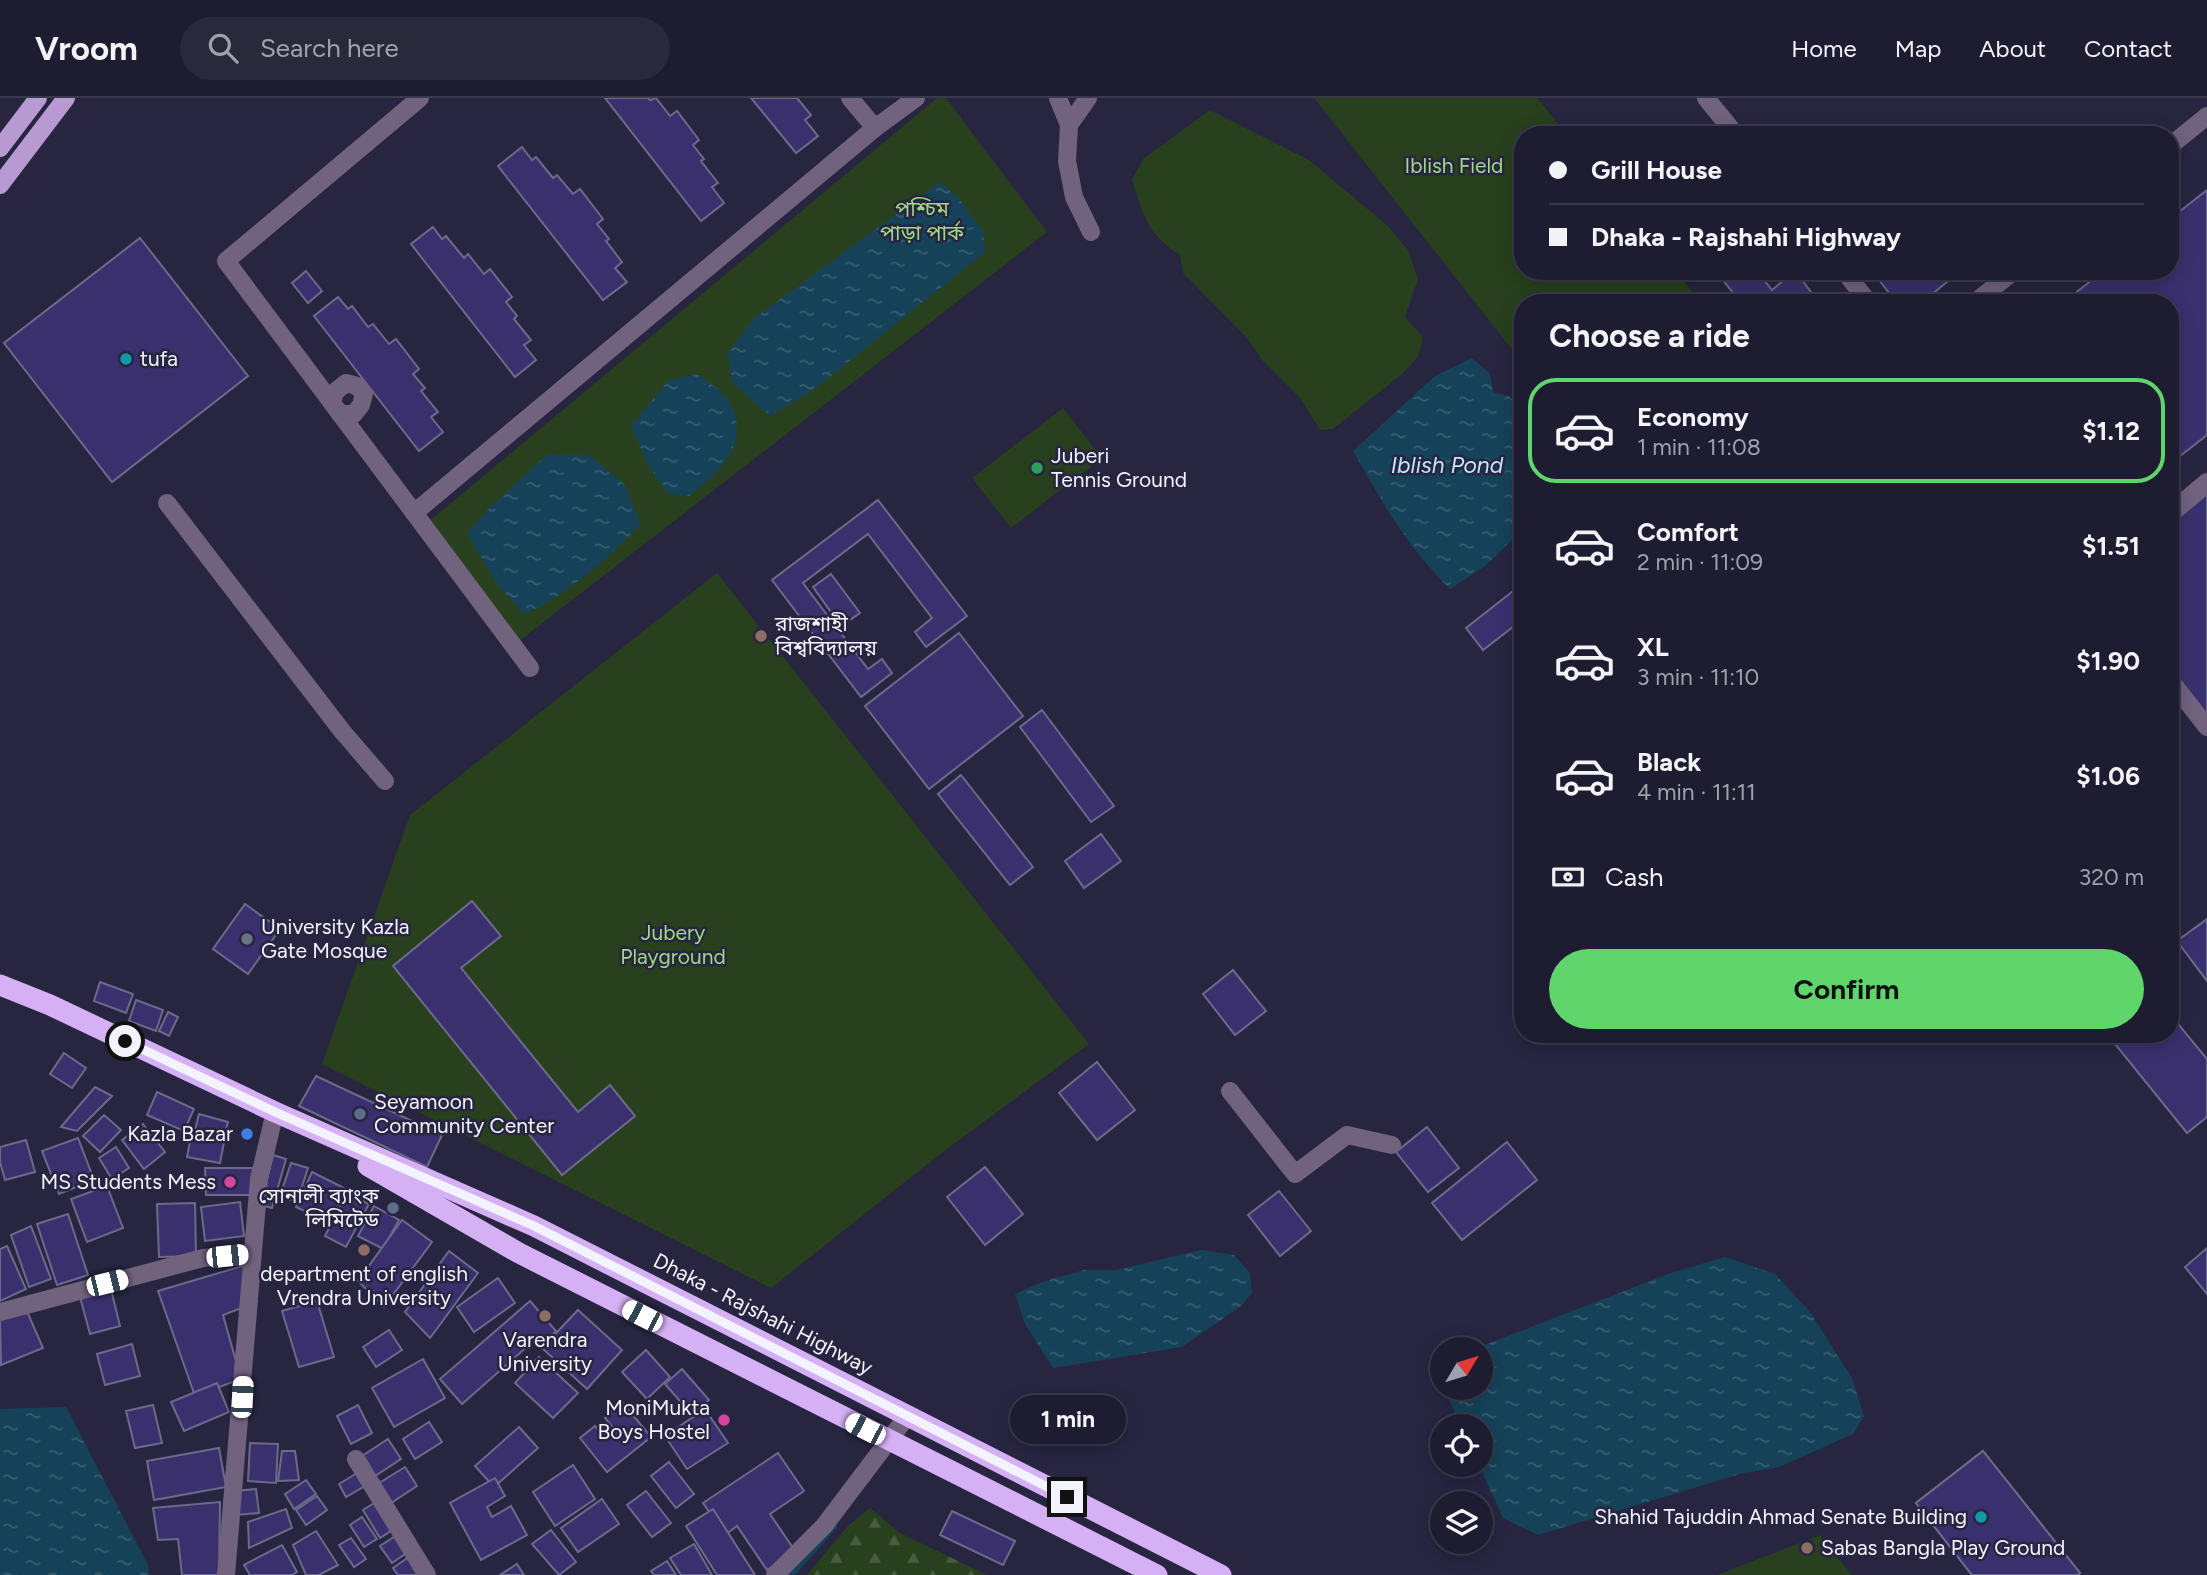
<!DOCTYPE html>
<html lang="en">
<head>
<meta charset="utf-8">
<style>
  body { margin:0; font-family:Figtree,"Noto Sans Bengali",sans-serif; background:#2a293c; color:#f1f3f6; height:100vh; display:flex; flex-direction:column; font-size:26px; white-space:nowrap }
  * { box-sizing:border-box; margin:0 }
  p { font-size:23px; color:#a0a1ab }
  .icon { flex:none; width:38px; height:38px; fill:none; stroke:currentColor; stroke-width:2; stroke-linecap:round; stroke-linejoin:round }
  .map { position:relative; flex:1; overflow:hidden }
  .panel { position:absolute; left:1514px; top:196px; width:665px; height:749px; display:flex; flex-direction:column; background:#1d1c30; border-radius:28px; box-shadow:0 4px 18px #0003,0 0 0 2px #3b3a4c }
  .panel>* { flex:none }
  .banner { position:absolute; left:1514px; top:28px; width:665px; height:154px; border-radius:28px; box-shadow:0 4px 18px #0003,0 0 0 2px #3b3a4c; display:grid; align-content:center; height:154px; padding:0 35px; background:#1d1c30 }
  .needle { width:46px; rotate:52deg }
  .controls { position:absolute; left:1430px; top:1239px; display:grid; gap:14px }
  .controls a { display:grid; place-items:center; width:63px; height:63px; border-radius:50%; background:#1d1c30; box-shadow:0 4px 18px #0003,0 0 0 2px #3b3a4c; font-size:35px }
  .end { position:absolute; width:32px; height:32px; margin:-16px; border:9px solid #f3f3fe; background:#111; box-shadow:0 0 0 4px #111 }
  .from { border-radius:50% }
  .bubble { position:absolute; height:49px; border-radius:24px; background:#1d1c30; box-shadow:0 4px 18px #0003,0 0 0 2px #3b3a4c; font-size:23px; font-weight:700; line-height:49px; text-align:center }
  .car { position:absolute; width:21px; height:42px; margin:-21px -10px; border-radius:9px; box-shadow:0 0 5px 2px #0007; background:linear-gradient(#fff 24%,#345 0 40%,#fff 0 76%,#345 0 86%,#fff 0) }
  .banner b { display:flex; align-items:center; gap:24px; height:66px; font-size:26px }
  .banner b+b { border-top:2px solid #3b3a4c }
  .banner i { width:18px; height:18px; background:#f1f3f6 }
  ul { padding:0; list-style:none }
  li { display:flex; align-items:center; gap:21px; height:105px; margin:0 14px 10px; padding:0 21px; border:4px solid transparent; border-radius:28px }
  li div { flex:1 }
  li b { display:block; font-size:26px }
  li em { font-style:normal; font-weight:700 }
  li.current { border-color:#5fd56b }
  li>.icon { width:63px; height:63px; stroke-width:1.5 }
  h2 { padding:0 35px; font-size:32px; line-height:84px }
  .pay { display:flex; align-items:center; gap:18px; height:77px; padding:0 35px; font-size:26px }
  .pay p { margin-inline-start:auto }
  .cta { display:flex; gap:14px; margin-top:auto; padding:14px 35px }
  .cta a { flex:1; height:80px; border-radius:42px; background:#5fd56b; color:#111; font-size:28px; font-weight:700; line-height:80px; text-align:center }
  header { display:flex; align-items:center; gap:42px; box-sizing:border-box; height:98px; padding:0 35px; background:#1d1c30; border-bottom:2px solid #3b3a4c }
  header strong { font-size:33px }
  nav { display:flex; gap:38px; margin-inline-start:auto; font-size:24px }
  .search { width:490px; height:63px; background:#2a293c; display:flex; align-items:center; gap:18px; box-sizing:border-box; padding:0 24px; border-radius:38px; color:#a0a1ab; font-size:26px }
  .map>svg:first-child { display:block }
  .forest { fill:url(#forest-firs) }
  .green { fill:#28401d }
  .water { fill:url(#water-ripples) }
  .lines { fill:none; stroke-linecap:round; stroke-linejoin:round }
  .stream { stroke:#154259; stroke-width:6 }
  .building { fill:#3a306e; stroke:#6c6a8a; stroke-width:2 }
  .minor { stroke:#71627e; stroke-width:18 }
  .major { stroke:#b89ad3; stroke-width:18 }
  .highway { stroke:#d5b0f5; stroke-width:21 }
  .route { stroke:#f3f3fe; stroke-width:9 }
  .culture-dot { fill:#0f9aa8; stroke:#272540; stroke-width:2.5 }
  .leisure-dot { fill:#2e9e5b; stroke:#272540; stroke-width:2.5 }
  .education-dot { fill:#8d6e63; stroke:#272540; stroke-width:2.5 }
  .worship-dot { fill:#6b7280; stroke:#272540; stroke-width:2.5 }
  .service-dot { fill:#5c6f8a; stroke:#272540; stroke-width:2.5 }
  .shop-dot { fill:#3f7fe0; stroke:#272540; stroke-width:2.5 }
  .hotel-dot { fill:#d1479c; stroke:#272540; stroke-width:2.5 }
  .labels { text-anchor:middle; stroke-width:5; stroke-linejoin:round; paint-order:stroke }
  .park-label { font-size:21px; fill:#9eda82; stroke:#272540 }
  .poi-label { font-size:21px; fill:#f3f3fe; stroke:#272540; text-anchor:start }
  .street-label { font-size:21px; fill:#f3f3fe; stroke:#272540 }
  .water-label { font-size:23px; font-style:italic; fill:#bee6fe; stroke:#272540 }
</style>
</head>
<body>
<header>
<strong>Vroom</strong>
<div class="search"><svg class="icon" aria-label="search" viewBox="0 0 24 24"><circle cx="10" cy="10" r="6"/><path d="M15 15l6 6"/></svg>Search here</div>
<nav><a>Home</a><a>Map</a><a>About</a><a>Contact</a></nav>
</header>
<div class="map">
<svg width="2207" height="1477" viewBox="0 0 2207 1477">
  <defs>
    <pattern id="forest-firs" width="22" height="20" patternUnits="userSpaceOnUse" patternTransform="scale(1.75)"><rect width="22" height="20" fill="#28401d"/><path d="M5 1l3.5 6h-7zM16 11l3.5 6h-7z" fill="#485c3f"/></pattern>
    <pattern id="water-ripples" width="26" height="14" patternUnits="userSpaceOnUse" patternTransform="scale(1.75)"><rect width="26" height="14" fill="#154259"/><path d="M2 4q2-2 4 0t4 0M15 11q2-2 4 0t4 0" fill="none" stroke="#385e72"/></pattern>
  </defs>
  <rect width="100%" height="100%" fill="#272540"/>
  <polygon class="forest" points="870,1410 900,1435 987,1477 807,1477 848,1428"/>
  <g class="green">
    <polygon points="937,0 946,0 1047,134 518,544 427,425"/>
    <polygon points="1314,0 1537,0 1567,37 1522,37 1522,173 1676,173 1701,205 1522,205 1522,264"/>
    <path d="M1210,12L1309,62L1388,128L1408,152L1418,181L1405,219L1423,239L1418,259L1402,276L1333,331L1320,332L1301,301L1263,263L1246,239L1183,175L1180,157C1148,137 1143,117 1132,82L1143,61Z"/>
    <polygon points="1063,310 1102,360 1011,430 972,380"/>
    <polygon points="717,475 1089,946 939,1057 771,1190 322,966 410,717"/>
    <polygon points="1820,1437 1852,1477 1717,1477"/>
  </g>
  <g class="water">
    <polygon points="940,84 959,101 983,133 985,154 816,290 770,318 732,284 728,255 753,221"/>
    <path d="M1472,260L1490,276L1493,295L1508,297L1522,312V432L1484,469L1450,491C1409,451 1381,403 1353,353L1435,278Z"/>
    <path d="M697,276C706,283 717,289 724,297C756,339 723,372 689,398L667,395L647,365L631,328L669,282Z"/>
    <path d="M548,356L589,357L624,386L641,426C610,458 565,499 524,516L495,484L467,435L488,411Z"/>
    <polygon points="1201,1152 1234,1157 1250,1175 1252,1195 1241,1208 1182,1249 1053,1270 1025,1226 1015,1196 1042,1184 1084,1172 1116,1172"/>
    <polygon points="1725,1159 1775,1176 1810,1214 1852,1280 1864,1318 1853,1336 1779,1369 1740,1376 1538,1437 1503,1420 1479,1367 1480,1367 1480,1328 1461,1328 1445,1293 1446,1290 1480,1290 1480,1251 1474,1251 1671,1175"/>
    <polygon points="66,1309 148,1467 149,1477 0,1477 0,1311"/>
  </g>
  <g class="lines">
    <polyline class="stream" points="791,1477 834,1429"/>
  </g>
  <g class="building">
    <polygon points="605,0 648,0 650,2 656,0 670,18 677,13 699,42 693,47 704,61 701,63 718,85 712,89 724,105 701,123"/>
    <polygon points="751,0 797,0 811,17 805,22 818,38 796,55"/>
    <polygon points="522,49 532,62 536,59 553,80 557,77 573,96 580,91 603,121 597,126 609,141 606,143 622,164 615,170 627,184 603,202 498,68"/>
    <polygon points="2207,92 2207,337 2170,366 2170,205 2063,205 2103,173 2170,173 2170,121"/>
    <polygon points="433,129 442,141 446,138 464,160 468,156 484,176 490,171 512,199 506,204 517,218 514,221 531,242 524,247 536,262 515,279 411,146"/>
    <polygon points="140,140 248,278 112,384 4,245"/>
    <polygon points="306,173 322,193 308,205 292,185"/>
    <polygon points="1733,173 1757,173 1772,192 1795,173 1817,202 1814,205 1741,205 1723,182"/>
    <polygon points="1872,173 1947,173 1952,180 1921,205 1897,205"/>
    <polygon points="338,199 348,211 352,208 368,229 373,226 389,246 396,241 419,271 413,276 425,290 421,293 438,314 431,319 443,334 419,353 314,218"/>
    <polygon points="2207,396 2207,618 2170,572 2170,427"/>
    <polygon points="878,402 967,518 926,549 915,534 932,520 868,436 803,485 868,571 882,561 892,575 861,599 772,482"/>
    <polygon points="831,476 860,515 841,528 813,489"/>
    <polygon points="1522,486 1522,522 1483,552 1466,530"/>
    <polygon points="959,535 1023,618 929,691 865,608"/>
    <polygon points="1042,612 1114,708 1091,724 1020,629"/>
    <polygon points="961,677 1033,769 1010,787 938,696"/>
    <polygon points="1101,736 1121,763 1084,790 1065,763"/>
    <polygon points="472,803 501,838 461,870 578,1014 610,987 635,1018 562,1077 393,868"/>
    <polygon points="245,806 280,831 248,876 213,851"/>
    <polygon points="2207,821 2207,883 2177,843"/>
    <polygon points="1233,872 1266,913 1235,937 1203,896"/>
    <polygon points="100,884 133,896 126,915 94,903"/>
    <polygon points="136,902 163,912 156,933 129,923"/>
    <polygon points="168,914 178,919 169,938 159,933"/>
    <polygon points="2170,916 2207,961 2207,1019 2187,1035 2107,936 2170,936"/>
    <polygon points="64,955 86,970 72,990 50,976"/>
    <polygon points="1097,964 1135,1012 1097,1042 1059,995"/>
    <polygon points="316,978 442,1037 427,1069 299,1008"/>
    <polygon points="95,989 112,998 77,1033 61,1029"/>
    <polygon points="157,994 194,1011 184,1033 147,1017"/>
    <polygon points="199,1016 228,1024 224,1040 195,1032"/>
    <polygon points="104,1017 121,1032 100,1054 83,1038"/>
    <polygon points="143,1026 165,1054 144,1071 122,1042"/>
    <polygon points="1427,1029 1459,1070 1428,1094 1396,1054"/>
    <polygon points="191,1038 224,1044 220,1065 187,1059"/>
    <polygon points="78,1040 94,1082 59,1096 42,1053"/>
    <polygon points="26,1042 35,1074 5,1082 0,1064 0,1049"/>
    <polygon points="1507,1044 1537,1082 1462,1142 1432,1105"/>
    <polygon points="116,1049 129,1070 112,1081 99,1060"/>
    <polygon points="273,1057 286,1061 272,1110 260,1107"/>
    <polygon points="291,1065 308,1070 297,1104 280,1098"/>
    <polygon points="985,1069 1023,1116 985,1147 947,1099"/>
    <polygon points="205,1070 254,1070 254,1097 206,1097"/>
    <polygon points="312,1074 346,1091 329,1125 296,1109"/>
    <polygon points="107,1088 123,1130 87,1144 71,1101"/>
    <polygon points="1279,1093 1311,1133 1280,1158 1248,1117"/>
    <polygon points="347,1095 369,1106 346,1149 325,1138"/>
    <polygon points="240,1104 244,1138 205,1143 201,1109"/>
    <polygon points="195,1105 196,1158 159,1159 157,1106"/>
    <polygon points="374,1108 399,1122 383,1151 358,1138"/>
    <polygon points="68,1116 88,1177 57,1187 37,1126"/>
    <polygon points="402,1122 432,1144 384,1209 358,1183"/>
    <polygon points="31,1128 51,1181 29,1189 11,1137"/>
    <polygon points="7,1148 26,1191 0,1203 0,1151"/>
    <polygon points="2207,1150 2207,1196 2185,1169"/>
    <polygon points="449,1153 478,1175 430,1240 405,1214"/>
    <polygon points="246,1167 257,1204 223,1217 241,1281 195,1298 158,1193"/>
    <polygon points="498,1180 515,1205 474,1234 457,1209"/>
    <polygon points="111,1191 120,1228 90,1236 80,1199"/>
    <polygon points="317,1203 334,1259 299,1269 282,1213"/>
    <polygon points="530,1203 556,1233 542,1246 537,1240 462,1306 440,1281"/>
    <polygon points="26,1211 43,1250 1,1267 0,1222"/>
    <polygon points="578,1212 622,1252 587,1291 542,1250"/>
    <polygon points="389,1232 402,1252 376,1269 363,1249"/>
    <polygon points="132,1246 140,1278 105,1287 97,1256"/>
    <polygon points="646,1252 670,1279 647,1301 622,1274"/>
    <polygon points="539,1259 578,1295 553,1320 515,1285"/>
    <polygon points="423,1261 445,1300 394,1329 372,1290"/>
    <polygon points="682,1271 709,1302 692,1317 665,1286"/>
    <polygon points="217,1285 229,1314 184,1333 171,1304"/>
    <polygon points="623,1305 651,1339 607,1374 580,1340 595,1328 605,1340 615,1332 605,1320"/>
    <polygon points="153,1307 162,1345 135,1350 126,1313"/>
    <polygon points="358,1307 372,1335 351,1346 337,1318"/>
    <polygon points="705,1311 728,1345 687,1371 665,1338"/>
    <polygon points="429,1324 442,1344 415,1361 403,1341"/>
    <polygon points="519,1329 538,1350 494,1389 475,1368"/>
    <polygon points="388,1341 401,1361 375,1378 362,1358"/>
    <polygon points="250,1345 278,1346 276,1385 248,1383"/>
    <polygon points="219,1350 226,1389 154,1402 147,1363"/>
    <polygon points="282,1353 295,1353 299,1382 278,1383"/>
    <polygon points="1983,1353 2080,1475 2077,1477 1972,1477 1916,1405"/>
    <polygon points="1983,1353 2080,1475 2077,1477 1972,1477 1916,1405"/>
    <polygon points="778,1355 804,1393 770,1416 795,1453 767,1472 737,1428 725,1437 703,1405"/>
    <polygon points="669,1364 694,1396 676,1410 651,1378"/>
    <polygon points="573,1367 595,1401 555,1428 533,1394"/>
    <polygon points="405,1369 417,1388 391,1405 379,1385"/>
    <polygon points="357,1375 365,1388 346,1399 339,1386"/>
    <polygon points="495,1380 505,1398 487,1409 492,1419 511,1408 527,1437 481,1462 450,1405"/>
    <polygon points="306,1382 316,1396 294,1411 285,1396"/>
    <polygon points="256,1391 259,1415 236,1417 234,1393"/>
    <polygon points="646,1393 671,1425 652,1439 627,1407"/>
    <polygon points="317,1398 327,1412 306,1427 296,1412"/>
    <polygon points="602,1401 619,1426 578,1454 561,1430"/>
    <polygon points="379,1402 397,1429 380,1440 363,1412"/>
    <polygon points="220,1404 219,1477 182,1477 178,1441 158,1442 153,1410"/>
    <polygon points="286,1411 292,1430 249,1450 248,1424"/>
    <polygon points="713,1411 755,1477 717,1477 686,1428"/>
    <polygon points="952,1413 1015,1443 1003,1467 940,1437"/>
    <polygon points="362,1419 377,1441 364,1449 350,1427"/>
    <polygon points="551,1432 576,1464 559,1477 532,1446"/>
    <polygon points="316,1433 338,1467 319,1477 306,1477 293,1447"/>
    <polygon points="397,1437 408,1454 392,1465 380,1448"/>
    <polygon points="351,1440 366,1461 354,1469 339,1447"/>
    <polygon points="694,1446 712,1477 681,1477 670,1460"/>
    <polygon points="282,1447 297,1474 292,1477 250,1477 244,1467"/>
    <polygon points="409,1459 420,1477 398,1477 393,1470"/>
    <polygon points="667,1463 676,1477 654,1477 651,1473"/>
    <polygon points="517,1466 524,1477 500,1477"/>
  </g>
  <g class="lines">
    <g class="minor">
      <polyline points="420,0 226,163 530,570"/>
      <polyline points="1058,0 1069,27"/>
      <polyline points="1088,0 1069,27 1067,63 1074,99 1091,134"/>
      <polyline points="1706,0 1736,37"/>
      <polyline points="875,30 916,0"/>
      <polyline points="2170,48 2207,18"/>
      <polyline points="1844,173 1869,205"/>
      <polyline points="1974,205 2014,173"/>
      <polyline points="332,305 335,294 346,285 357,288 364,296 361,307 354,316 340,316"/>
      <polyline points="167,405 342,633 385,683"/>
      <polyline points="414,415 875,30 850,0"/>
      <polyline points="2170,415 2207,384"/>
      <polyline points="2170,582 2207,629"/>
      <polyline points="1230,993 1295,1076 1347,1037 1392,1047"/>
      <polyline points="0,1214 203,1160 252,1155"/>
      <polyline points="356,1361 427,1477"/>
      <polyline points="226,1477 259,1081 275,1014"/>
      <polyline points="775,1477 824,1428 908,1317"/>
    </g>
    <g class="major">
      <polyline points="0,50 38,0"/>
      <polyline points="0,87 66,0"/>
    </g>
    <g class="highway">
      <polyline points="0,887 50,907 275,1014 534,1128 1221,1477"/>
      <polyline points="368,1068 519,1155 1157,1477"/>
    </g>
  </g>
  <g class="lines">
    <polyline class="route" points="125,943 275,1014 534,1128 1067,1399"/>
  </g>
  <g class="culture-dot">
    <circle cx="126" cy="261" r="7"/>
    <circle cx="1981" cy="1419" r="7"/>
  </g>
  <circle class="leisure-dot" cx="1037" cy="370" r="7"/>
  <g class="education-dot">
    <circle cx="761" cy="538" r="7"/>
    <circle cx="364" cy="1152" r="7"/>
    <circle cx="545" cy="1218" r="7"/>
    <circle cx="1807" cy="1450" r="7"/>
  </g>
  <circle class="worship-dot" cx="247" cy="841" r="7"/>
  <g class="service-dot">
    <circle cx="360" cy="1016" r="7"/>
    <circle cx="393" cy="1110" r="7"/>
  </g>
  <circle class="shop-dot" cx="247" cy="1036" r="7"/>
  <g class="hotel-dot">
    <circle cx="230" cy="1084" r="7"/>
    <circle cx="724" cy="1322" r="7"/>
  </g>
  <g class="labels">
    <g class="park-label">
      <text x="1454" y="75">Iblish Field</text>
      <text x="922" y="118">পশ্চিম<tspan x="922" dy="24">পাড়া পার্ক</tspan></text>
      <text x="673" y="842">Jubery<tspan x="673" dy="24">Playground</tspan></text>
    </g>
    <g class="poi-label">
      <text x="140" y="268">tufa</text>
      <text x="1051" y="365">Juberi<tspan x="1051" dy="24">Tennis Ground</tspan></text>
      <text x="775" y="533">রাজশাহী<tspan x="775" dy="24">বিশ্ববিদ্যালয়</tspan></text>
      <text x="261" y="836">University Kazla<tspan x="261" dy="24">Gate Mosque</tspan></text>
      <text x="374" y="1011">Seyamoon<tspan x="374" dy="24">Community Center</tspan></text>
      <text x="233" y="1043" text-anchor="end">Kazla Bazar</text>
      <text x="216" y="1091" text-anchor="end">MS Students Mess</text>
      <text x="379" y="1105" text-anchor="end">সোনালী ব্যাংক<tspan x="379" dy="24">লিমিটেড</tspan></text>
      <text x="364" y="1183" text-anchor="middle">department of english<tspan x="364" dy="24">Vrendra University</tspan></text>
      <text x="545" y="1249" text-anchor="middle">Varendra<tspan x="545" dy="24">University</tspan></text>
      <text x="710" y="1317" text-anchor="end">MoniMukta<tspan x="710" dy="24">Boys Hostel</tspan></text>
      <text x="1967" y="1426" text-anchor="end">Shahid Tajuddin Ahmad Senate Building</text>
      <text x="1821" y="1457">Sabas Bangla Play Ground</text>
    </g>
    <g class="street-label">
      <text transform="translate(763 1216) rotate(27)" y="7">Dhaka - Rajshahi Highway</text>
    </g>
    <g class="water-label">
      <text x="1447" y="375">Iblish Pond</text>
    </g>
  </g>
</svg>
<div class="controls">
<a><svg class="needle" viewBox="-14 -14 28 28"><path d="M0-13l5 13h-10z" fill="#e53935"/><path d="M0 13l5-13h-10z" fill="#a0a1ab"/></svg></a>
<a><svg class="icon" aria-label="locate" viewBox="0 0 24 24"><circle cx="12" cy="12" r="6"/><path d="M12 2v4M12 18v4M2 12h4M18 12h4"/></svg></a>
<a><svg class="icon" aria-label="layers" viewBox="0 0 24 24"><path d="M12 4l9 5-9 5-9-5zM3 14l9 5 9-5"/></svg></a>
</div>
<i class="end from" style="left:125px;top:943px"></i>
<i class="end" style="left:1067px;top:1399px"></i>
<div class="bubble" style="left:1010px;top:1297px;width:116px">1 min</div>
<i class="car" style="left:227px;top:1158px;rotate:84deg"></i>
<i class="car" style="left:107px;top:1185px;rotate:76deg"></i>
<i class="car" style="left:642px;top:1218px;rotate:297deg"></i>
<i class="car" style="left:242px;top:1299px;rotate:3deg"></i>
<i class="car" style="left:865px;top:1331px;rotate:297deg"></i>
<div class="banner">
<b><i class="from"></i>Grill House</b>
<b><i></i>Dhaka - Rajshahi Highway</b>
</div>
<section class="panel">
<h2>Choose a ride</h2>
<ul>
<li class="current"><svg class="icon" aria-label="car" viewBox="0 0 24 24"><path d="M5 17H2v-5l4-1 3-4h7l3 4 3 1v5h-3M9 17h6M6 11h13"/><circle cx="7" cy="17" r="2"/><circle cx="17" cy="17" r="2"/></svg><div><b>Economy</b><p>1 min · 11:08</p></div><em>$1.12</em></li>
<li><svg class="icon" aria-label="car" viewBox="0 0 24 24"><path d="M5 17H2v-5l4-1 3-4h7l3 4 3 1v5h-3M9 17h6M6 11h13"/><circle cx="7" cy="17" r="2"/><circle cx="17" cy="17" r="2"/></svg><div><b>Comfort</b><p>2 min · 11:09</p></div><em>$1.51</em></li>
<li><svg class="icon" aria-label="car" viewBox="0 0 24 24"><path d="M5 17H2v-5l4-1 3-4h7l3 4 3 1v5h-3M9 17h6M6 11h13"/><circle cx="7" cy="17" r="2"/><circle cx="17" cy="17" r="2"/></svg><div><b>XL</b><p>3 min · 11:10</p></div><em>$1.90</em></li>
<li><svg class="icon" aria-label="car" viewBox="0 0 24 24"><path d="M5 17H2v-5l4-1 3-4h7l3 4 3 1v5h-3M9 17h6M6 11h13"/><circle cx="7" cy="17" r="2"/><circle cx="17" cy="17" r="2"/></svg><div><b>Black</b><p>4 min · 11:11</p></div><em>$1.06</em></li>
</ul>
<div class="pay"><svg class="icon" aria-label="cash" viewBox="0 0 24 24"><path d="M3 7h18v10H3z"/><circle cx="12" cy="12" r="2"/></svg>Cash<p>320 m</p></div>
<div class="cta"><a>Confirm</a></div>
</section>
</div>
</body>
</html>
